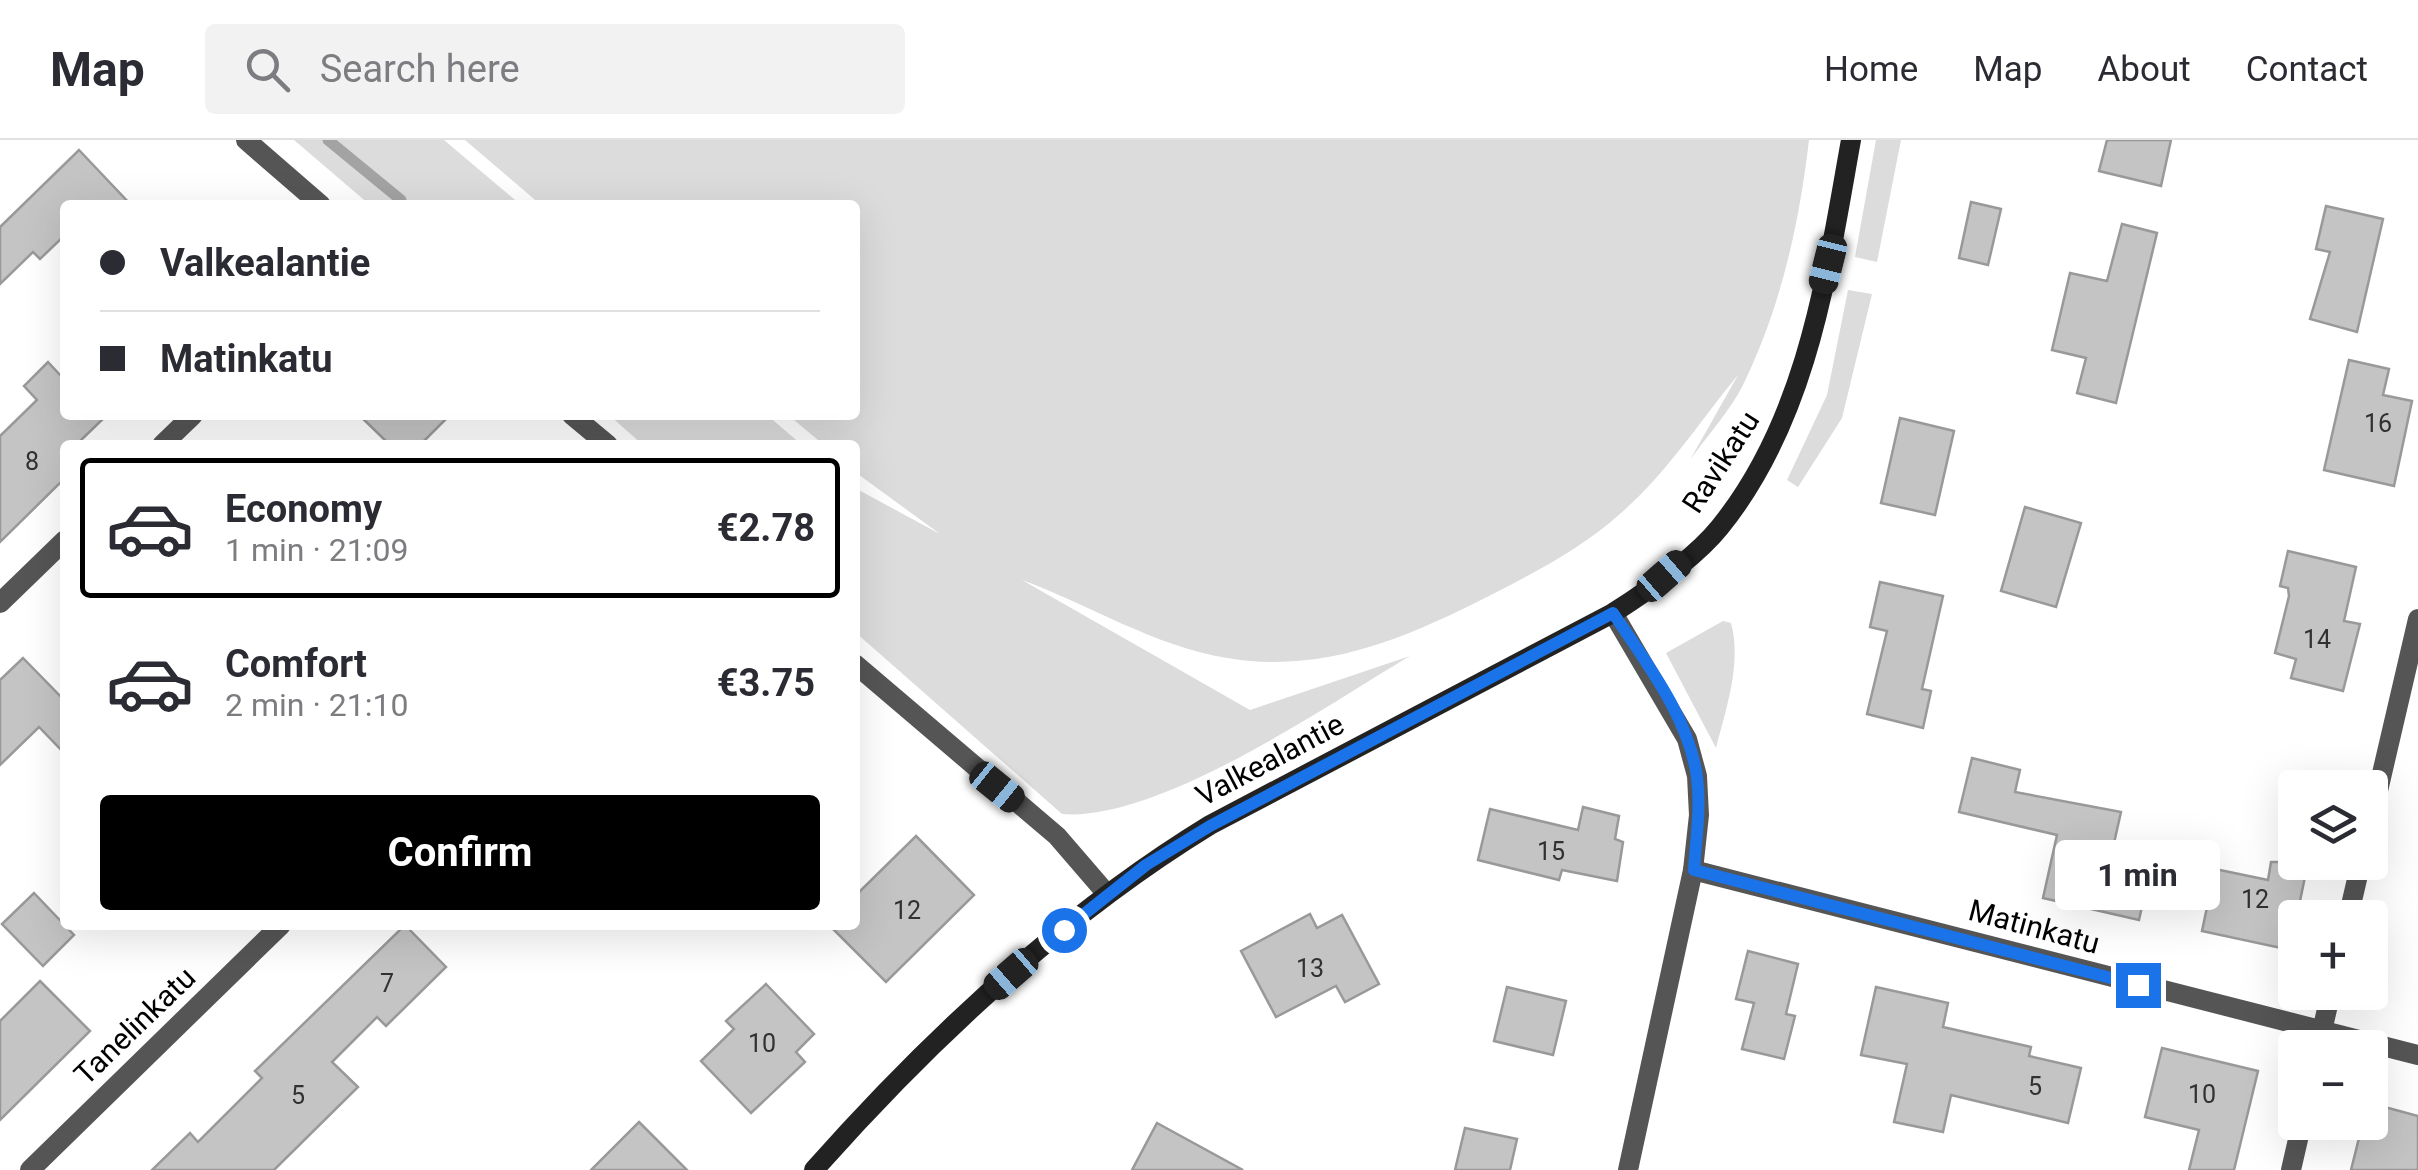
<!DOCTYPE html>
<html lang="en">
<head>
<meta charset="utf-8">
<style>
  body { margin:0; font-family:Roboto,sans-serif; background:#f2f2f3; color:#2b2b33; height:100vh; display:flex; flex-direction:column; font-size:38px; white-space:nowrap }
  * { box-sizing:border-box; margin:0 }
  p { font-size:32px; color:#7c7c81 }
  .icon { flex:none; width:55px; height:55px; fill:none; stroke:currentColor; stroke-width:2; stroke-linecap:round; stroke-linejoin:round }
  .map { position:relative; flex:1; overflow:hidden }
  .drawer { position:absolute; left:60px; top:300px; width:800px; height:490px; display:flex; flex-direction:column; background:#fff; border-radius:10px; box-shadow:0 10px 40px #0002 }
  .drawer>* { flex:none }
  .top-card { position:absolute; left:60px; top:60px; width:800px; height:220px; border-radius:10px; box-shadow:0 10px 40px #0002; display:grid; align-content:center; height:220px; padding:0 40px; background:#fff }
  .controls { position:absolute; left:2278px; top:630px; display:grid; gap:20px }
  .controls a { display:grid; place-items:center; width:110px; height:110px; border-radius:10px; background:#fff; box-shadow:0 10px 40px #0002; font-size:50px }
  .end { position:absolute; width:45px; height:45px; margin:-22px; border:12px solid #1a73e8; background:#fff; box-shadow:0 0 0 5px #fff }
  .from { border-radius:50% }
  .bubble { position:absolute; height:70px; border-radius:10px; background:#fff; box-shadow:0 10px 40px #0002; font-size:32px; font-weight:700; line-height:70px; text-align:center }
  .car { position:absolute; width:30px; height:60px; margin:-30px -15px; border-radius:12px; box-shadow:0 0 8px 2px #0007; background:linear-gradient(#222 24%,#8ab4d8 0 40%,#222 0 76%,#8ab4d8 0 86%,#222 0) }
  .top-card b { display:flex; align-items:center; gap:35px; height:95px; font-size:38px }
  .top-card b+b { border-top:2px solid #e1e1e2 }
  .top-card i { width:25px; height:25px; background:#2b2b33 }
  ul { padding:18px 0 0; list-style:none }
  li { display:flex; align-items:center; gap:30px; height:140px; margin:0 20px 15px; padding:0 20px; border:5px solid transparent; border-radius:10px }
  li div { flex:1 }
  li b { display:block; font-size:38px }
  li em { font-style:normal; font-weight:700 }
  li.on { border-color:#000 }
  li>.icon { width:90px; height:90px; stroke-width:1.5 }
  .primary-button { display:flex; gap:20px; margin-top:auto; padding:20px 40px }
  .primary-button a { flex:1; height:115px; border-radius:10px; background:#000; color:#fff; font-size:40px; font-weight:700; line-height:115px; text-align:center }
  header { display:flex; align-items:center; gap:60px; box-sizing:border-box; height:140px; padding:0 50px; background:#fff; border-bottom:2px solid #e1e1e2 }
  header strong { font-size:48px }
  nav { display:flex; gap:55px; margin-inline-start:auto; font-size:35px }
  .search { width:700px; height:90px; background:#f2f2f3; display:flex; align-items:center; gap:25px; box-sizing:border-box; padding:0 35px; border-radius:10px; color:#7c7c81; font-size:38px }
  .map>svg:first-child { display:block }
  .green { fill:#dcdcdc }
  .lines { fill:none; stroke-linecap:round; stroke-linejoin:round }
  .stream { stroke:#a3a3a3; stroke-width:11 }
  .building { fill:#c4c4c4; stroke:#999; stroke-width:2.5 }
  .street { stroke:#555; stroke-width:20 }
  .secondary { stroke:#222; stroke-width:20 }
  .route { stroke:#1a73e8; stroke-width:12 }
  .labels { text-anchor:middle; stroke-width:8; stroke-linejoin:round; paint-order:stroke }
  .number-label { font-size:25px; fill:#313131 }
  .street-label { font-size:30px; fill:#000; stroke:#fff }
</style>
</head>
<body>
<header>
<strong>Map</strong>
<div class="search"><svg class="icon" aria-label="search" viewBox="0 0 24 24"><circle cx="10" cy="10" r="6"/><path d="M15 15l6 6"/></svg>Search here</div>
<nav><a>Home</a><a>Map</a><a>About</a><a>Contact</a></nav>
</header>
<div class="map">
<svg width="2418" height="1030" viewBox="0 0 2418 1030">
  <rect width="100%" height="100%" fill="#fff"/>
  <g class="green">
    <polygon points="294,0 444,0 521,65 370,65"/>
    <path d="M465,0H1809C1799,85 1781,167 1743,245C1730,271 1707,296 1690,320L1738,235C1699,282 1668,332 1621,373C1581,409 1534,433 1487,457C1404,499 1322,534 1227,518C1154,506 1090,465 1022,440L1250,570L1410,516C1326,566 1158,682 1062,674L855,492V348L940,394L855,332V305H824L788,275H855V65H541Z"/>
    <polygon points="1876,0 1901,0 1877,122 1855,117"/>
    <polygon points="1848,150 1872,154 1842,278 1798,347 1787,340 1827,255"/>
    <polygon points="609,275 767,275 802,305 643,305"/>
    <path d="M1723,481L1731,483C1742,523 1726,569 1716,608L1666,513Z"/>
  </g>
  <g class="lines">
    <polyline class="stream" points="328,0 401,60"/>
  </g>
  <g class="building">
    <polygon points="2107,0 2171,0 2161,46 2099,31"/>
    <polygon points="79,10 131,65 65,65 65,95 40,119 33,112 0,144 0,87"/>
    <polygon points="1971,62 2001,69 1988,125 1959,118"/>
    <polygon points="2326,66 2383,79 2357,192 2310,179 2330,112 2316,109"/>
    <polygon points="2122,84 2157,93 2116,263 2077,253 2086,218 2052,210 2070,133 2107,141"/>
    <polygon points="2349,220 2389,229 2383,255 2412,261 2394,346 2324,330"/>
    <polygon points="48,222 61,236 65,232 65,275 107,275 76,305 65,305 65,338 0,402 0,296 37,260 24,246"/>
    <polygon points="359,275 450,275 420,305 390,305"/>
    <polygon points="1900,278 1954,291 1935,375 1881,363"/>
    <polygon points="2025,367 2081,383 2056,467 2001,451"/>
    <polygon points="2288,411 2356,427 2344,481 2360,484 2343,551 2291,538 2296,519 2275,513 2289,456 2288,448 2280,446"/>
    <polygon points="1880,442 1943,456 1922,549 1931,551 1923,588 1867,574 1887,491 1870,487"/>
    <polygon points="23,518 65,561 65,614 39,587 0,625 0,540"/>
    <polygon points="1972,618 2020,630 2015,652 2121,672 2112,712 2152,721 2139,780 2043,758 2057,695 1959,672"/>
    <polygon points="1583,667 1619,676 1615,699 1623,702 1617,741 1562,730 1559,740 1478,720 1490,669 1578,690"/>
    <polygon points="916,696 974,755 886,842 829,785 855,785 855,756"/>
    <polygon points="2271,722 2308,722 2290,810 2202,791 2215,729 2268,740"/>
    <polygon points="34,753 74,795 43,826 2,784"/>
    <polygon points="1310,774 1317,788 1342,775 1379,844 1345,862 1336,846 1276,877 1241,811"/>
    <polygon points="405,785 446,827 386,886 377,877 332,922 358,947 274,1030 152,1030 190,993 198,1002 262,938 255,931"/>
    <polygon points="1748,811 1798,824 1786,874 1795,876 1784,919 1742,909 1754,863 1736,859"/>
    <polygon points="40,841 90,891 0,980 0,881"/>
    <polygon points="766,844 814,894 796,912 805,922 751,973 701,921 734,889 726,881"/>
    <polygon points="1507,847 1566,861 1553,915 1494,901"/>
    <polygon points="1876,847 1948,863 1943,887 2031,907 2029,916 2081,928 2068,983 1951,955 1943,992 1894,982 1907,924 1861,915"/>
    <polygon points="2162,908 2258,931 2234,1030 2189,1030 2199,990 2145,977"/>
    <polygon points="2370,963 2418,976 2418,1030 2351,1030 2363,982 2370,982"/>
    <polygon points="639,982 687,1030 591,1030"/>
    <polygon points="1157,983 1243,1030 1132,1030"/>
    <polygon points="1465,988 1517,999 1510,1030 1455,1030"/>
  </g>
  <g class="lines">
    <g class="street">
      <polyline points="246,0 321,65"/>
      <polyline points="572,275 608,305"/>
      <polyline points="162,305 193,275"/>
      <polyline points="0,463 65,400"/>
      <polyline points="1613,473 1687,599 1697,636 1699,675 1693,730 1628,1030"/>
      <polyline points="855,524 1057,696 1107,754"/>
      <polyline points="2370,685 2418,479"/>
      <polyline points="1693,730 2418,915"/>
      <polyline points="2348,778 2361,722"/>
      <polyline points="2318,908 2331,852"/>
      <polyline points="30,1030 281,785"/>
      <polyline points="2291,1030 2302,982"/>
    </g>
    <path class="secondary" d="M814,1030C930,899 1060,777 1210,685L1613,473C1646,452 1695,418 1720,387C1808,278 1827,133 1851,0"/>
  </g>
  <g class="lines">
    <path class="route" d="M1064,790L1146,725L1210,686L1613,473C1646,522 1689,578 1697,637C1701,668 1696,699 1694,730L2138,845"/>
  </g>
  <g class="labels">
    <g class="number-label">
      <text x="2378" y="292">16</text>
      <text x="32" y="330">8</text>
      <text x="2317" y="508">14</text>
      <text x="1551" y="720">15</text>
      <text x="2255" y="768">12</text>
      <text x="907" y="779">12</text>
      <text x="1310" y="837">13</text>
      <text x="387" y="852">7</text>
      <text x="762" y="912">10</text>
      <text x="2035" y="955">5</text>
      <text x="2202" y="963">10</text>
      <text x="298" y="964">5</text>
    </g>
    <g class="street-label">
      <text transform="translate(1721 322) rotate(-57)" y="10">Ravikatu</text>
      <text transform="translate(1270 620) rotate(-28)" y="10">Valkealantie</text>
      <text transform="translate(2034 787) rotate(15)" y="10">Matinkatu</text>
      <text transform="translate(135 886) rotate(-44)" y="10">Tanelinkatu</text>
    </g>
  </g>
</svg>
<div class="controls">
<a><svg class="icon" aria-label="layers" viewBox="0 0 24 24"><path d="M12 4l9 5-9 5-9-5zM3 14l9 5 9-5"/></svg></a>
<a>+</a>
<a>−</a>
</div>
<i class="end from" style="left:1064px;top:790px"></i>
<i class="end" style="left:2138px;top:845px"></i>
<div class="bubble" style="left:2055px;top:700px;width:165px">1 min</div>
<i class="car" style="left:1828px;top:124px;rotate:194deg"></i>
<i class="car" style="left:1664px;top:436px;rotate:49deg"></i>
<i class="car" style="left:997px;top:647px;rotate:129deg"></i>
<i class="car" style="left:1011px;top:834px;rotate:229deg"></i>
<div class="top-card">
<b><i class="from"></i>Valkealantie</b>
<b><i></i>Matinkatu</b>
</div>
<section class="drawer">
<ul>
<li class="on"><svg class="icon" aria-label="car" viewBox="0 0 24 24"><path d="M5 17H2v-5l4-1 3-4h7l3 4 3 1v5h-3M9 17h6M6 11h13"/><circle cx="7" cy="17" r="2"/><circle cx="17" cy="17" r="2"/></svg><div><b>Economy</b><p>1 min · 21:09</p></div><em>€2.78</em></li>
<li><svg class="icon" aria-label="car" viewBox="0 0 24 24"><path d="M5 17H2v-5l4-1 3-4h7l3 4 3 1v5h-3M9 17h6M6 11h13"/><circle cx="7" cy="17" r="2"/><circle cx="17" cy="17" r="2"/></svg><div><b>Comfort</b><p>2 min · 21:10</p></div><em>€3.75</em></li>
</ul>
<div class="primary-button"><a>Confirm</a></div>
</section>
</div>
</body>
</html>
